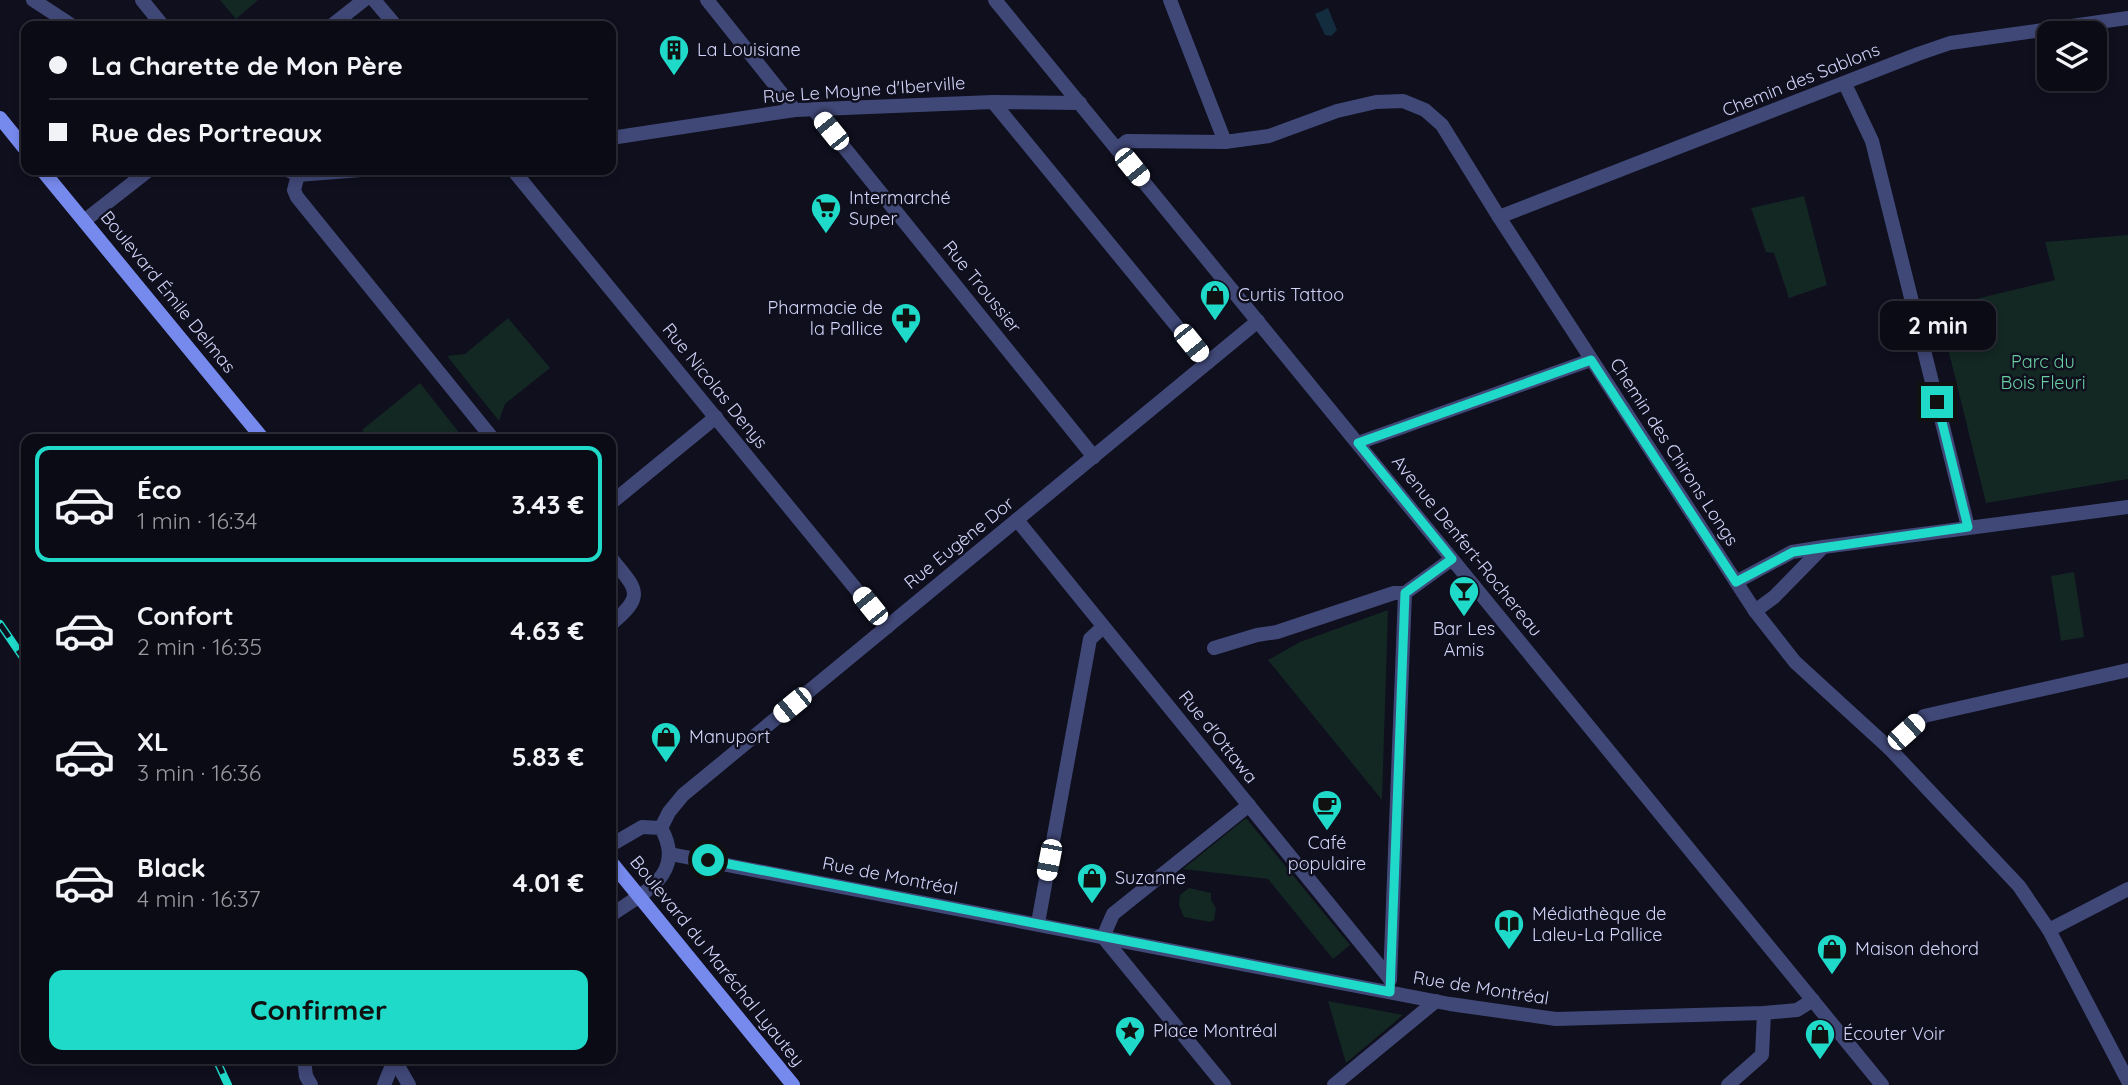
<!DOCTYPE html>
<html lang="fr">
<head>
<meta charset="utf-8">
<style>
  body { margin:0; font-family:Quicksand,sans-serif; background:#191923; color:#f1f3f6; height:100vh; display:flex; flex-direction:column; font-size:26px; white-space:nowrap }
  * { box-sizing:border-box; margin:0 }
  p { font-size:23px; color:#9a9ba1 }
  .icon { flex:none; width:38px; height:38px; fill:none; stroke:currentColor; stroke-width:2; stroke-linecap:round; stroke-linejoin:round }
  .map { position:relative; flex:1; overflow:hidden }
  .drawer { position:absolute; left:21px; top:434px; width:595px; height:630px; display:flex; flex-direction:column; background:#0b0b16; border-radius:14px; box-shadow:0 4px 10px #0003,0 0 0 2px #2b2b35 }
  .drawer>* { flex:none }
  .hud { position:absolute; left:21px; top:21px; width:595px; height:154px; border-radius:14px; box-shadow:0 4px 10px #0003,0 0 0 2px #2b2b35; display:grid; align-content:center; height:154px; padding:0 28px; background:#0b0b16 }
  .controls { position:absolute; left:2037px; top:21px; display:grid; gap:14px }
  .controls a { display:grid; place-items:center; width:70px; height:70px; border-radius:14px; background:#0b0b16; box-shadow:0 4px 10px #0003,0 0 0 2px #2b2b35; font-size:35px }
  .end { position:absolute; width:32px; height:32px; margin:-16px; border:9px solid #1fd9c9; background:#111; box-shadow:0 0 0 4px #111 }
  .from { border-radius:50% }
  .bubble { position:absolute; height:49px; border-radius:14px; background:#0b0b16; box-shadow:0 4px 10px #0003,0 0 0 2px #2b2b35; font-size:23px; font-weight:800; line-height:49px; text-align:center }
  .car { position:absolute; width:21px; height:42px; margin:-21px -10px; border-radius:9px; box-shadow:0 0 5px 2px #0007; background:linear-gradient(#fff 24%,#345 0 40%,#fff 0 76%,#345 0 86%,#fff 0) }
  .hud b { display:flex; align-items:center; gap:24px; height:66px; font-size:26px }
  .hud b+b { border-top:2px solid #2b2b35 }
  .hud i { width:18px; height:18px; background:#f1f3f6 }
  ul { padding:12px 0 0; list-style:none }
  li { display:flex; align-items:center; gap:21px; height:116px; margin:0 14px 10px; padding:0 14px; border:4px solid transparent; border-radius:14px }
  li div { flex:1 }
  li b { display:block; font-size:26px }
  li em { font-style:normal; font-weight:800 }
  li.current { border-color:#1fd9c9 }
  li>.icon { width:63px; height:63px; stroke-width:1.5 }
  .button { display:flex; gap:14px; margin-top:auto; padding:14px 28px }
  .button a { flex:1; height:80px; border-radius:14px; background:#1fd9c9; color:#111; font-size:28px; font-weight:800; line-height:80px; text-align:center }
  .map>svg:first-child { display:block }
  .green { fill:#132723 }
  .water { fill:#132c3e }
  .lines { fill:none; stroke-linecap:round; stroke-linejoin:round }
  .minor { stroke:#404877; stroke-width:14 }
  .tertiary { stroke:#404877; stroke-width:14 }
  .secondary { stroke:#7689ec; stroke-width:14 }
  .rail-casing { stroke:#1fd9c9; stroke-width:8 }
  .rail { stroke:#0f0f1e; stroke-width:5; stroke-dasharray:16; stroke-linecap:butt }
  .route { stroke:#1fd9c9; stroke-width:9 }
  .labels { text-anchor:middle; stroke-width:5; stroke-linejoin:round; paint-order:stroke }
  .poi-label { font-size:18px; fill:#d2d5f9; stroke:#0f0f1e; text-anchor:start }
  .street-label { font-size:18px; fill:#d2d5f9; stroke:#0f0f1e }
  .park-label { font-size:18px; fill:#69cea2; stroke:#0f0f1e }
</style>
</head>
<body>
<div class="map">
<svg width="2128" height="1085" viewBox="0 0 2128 1085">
  <rect width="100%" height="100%" fill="#0f0f1e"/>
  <g class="green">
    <polygon points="220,0 258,0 236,19"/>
    <polygon points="1804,196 1827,285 1789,298 1774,253 1766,252 1751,208"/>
    <polygon points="2128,235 2128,479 1986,503 1938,308 2055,280 2045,242"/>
    <polygon points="508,318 550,368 505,404 499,421 447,356 465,354"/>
    <polygon points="420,383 464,439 370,439 362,430"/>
    <polygon points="2074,572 2084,637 2061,641 2051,576"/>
    <polygon points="1388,610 1382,800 1268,660 1300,642"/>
    <polygon points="1246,818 1350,945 1333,959 1268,879 1183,869"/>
    <polygon points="1189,888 1211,893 1211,900 1216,908 1214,920 1210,922 1184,917 1179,905 1180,895"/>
    <polygon points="1328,1001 1403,1015 1346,1063"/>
  </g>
  <polygon class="water" points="1328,8 1337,30 1331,36 1325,35 1315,14"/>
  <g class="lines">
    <g class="minor">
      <polyline points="33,0 73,26"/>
      <polyline points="142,0 163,26"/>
      <polyline points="374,0 396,26"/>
      <polyline points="707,0 795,110"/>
      <polyline points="995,0 1882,1085"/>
      <polyline points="1170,0 1225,142"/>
      <polyline points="331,26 364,0"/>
      <polyline points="1845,84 1872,141 1968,527"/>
      <polyline points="993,102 1207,363"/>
      <polyline points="814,110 1094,457"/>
      <polyline points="611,138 795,110 993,102 1080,103"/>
      <polyline points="1117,149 1127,141 1225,142 1269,136 1337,111 1376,102 1403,101 1425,110 1442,125 1499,217 1755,611 1795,662 1889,748 2019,886 2049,930 2128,1081"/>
      <polyline points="287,170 298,175 361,170"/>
      <polyline points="513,170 887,627"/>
      <polyline points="298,175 294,190 297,197 493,439"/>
      <polyline points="1499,217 1918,54 1950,43 2128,18"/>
      <polyline points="84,221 149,170"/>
      <polyline points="1358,443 1591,360"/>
      <polyline points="611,503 716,417"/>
      <polyline points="1017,520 1390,979"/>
      <path d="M611,558C637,590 646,595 611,624"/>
      <polyline points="1736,582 1792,552 1823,547"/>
      <polyline points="1755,611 1774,597 1823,547 2128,507"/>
      <polyline points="1214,648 1257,635 1277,632 1394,593 1405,593 1452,559"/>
      <polyline points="1889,748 1924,716 2128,670"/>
      <polyline points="661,828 669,812 683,795 1258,321"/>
      <path d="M611,845L642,827L661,828C687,874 644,892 611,915"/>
      <polyline points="670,854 1450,1004 1556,1019 1764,1013 1797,1010 1813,1000"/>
      <polyline points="1038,923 1090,639 1103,627"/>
      <polyline points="2049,930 2128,889"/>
      <polyline points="1390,980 1405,593"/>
      <polyline points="1224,1085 1103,937 1113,914 1249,805"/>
      <polyline points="1334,1085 1436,1001"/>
      <polyline points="1728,1085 1762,1055 1764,1013"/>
    </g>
    <g class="tertiary">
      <polyline points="304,1059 306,1076 311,1085"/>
      <polyline points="394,1059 409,1085"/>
      <polyline points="384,1085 391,1068 391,1059"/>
    </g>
    <g class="secondary">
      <polyline points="0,118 26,150"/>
      <polyline points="42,170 263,439"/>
      <polyline points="611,862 793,1085"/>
    </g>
    <g class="rail-casing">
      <g id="rail">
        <polyline points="0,624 26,662"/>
        <polyline points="216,1059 228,1085"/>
      </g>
    </g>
    <use href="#rail" class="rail"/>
  </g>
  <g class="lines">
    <polyline class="route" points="708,860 1390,992 1405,593 1452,559 1358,443 1591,360 1736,582 1793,552 1968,527 1937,402"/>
  </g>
  <defs>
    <g id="building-pin" transform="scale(1.575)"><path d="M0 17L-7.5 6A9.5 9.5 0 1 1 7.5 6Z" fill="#1fd9c9" stroke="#0f0f1e"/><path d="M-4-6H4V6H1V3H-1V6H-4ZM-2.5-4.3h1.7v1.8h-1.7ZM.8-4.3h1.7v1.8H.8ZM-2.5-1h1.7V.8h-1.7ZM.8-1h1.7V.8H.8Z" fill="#111"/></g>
    <g id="supermarket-pin" transform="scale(1.575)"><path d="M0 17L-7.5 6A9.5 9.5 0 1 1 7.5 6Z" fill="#1fd9c9" stroke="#0f0f1e"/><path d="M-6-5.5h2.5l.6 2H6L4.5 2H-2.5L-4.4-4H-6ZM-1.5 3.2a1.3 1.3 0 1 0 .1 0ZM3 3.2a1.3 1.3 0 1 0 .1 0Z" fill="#111"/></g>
    <g id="shop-pin" transform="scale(1.575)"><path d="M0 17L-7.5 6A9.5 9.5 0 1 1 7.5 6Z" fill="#1fd9c9" stroke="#0f0f1e"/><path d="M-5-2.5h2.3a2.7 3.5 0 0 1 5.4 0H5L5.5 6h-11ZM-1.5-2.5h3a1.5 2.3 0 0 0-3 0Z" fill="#111"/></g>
    <g id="pharmacy-pin" transform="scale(1.575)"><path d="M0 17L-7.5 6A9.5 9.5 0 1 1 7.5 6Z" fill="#1fd9c9" stroke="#0f0f1e"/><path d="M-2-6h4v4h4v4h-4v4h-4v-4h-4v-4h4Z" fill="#111"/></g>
    <g id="bar-pin" transform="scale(1.575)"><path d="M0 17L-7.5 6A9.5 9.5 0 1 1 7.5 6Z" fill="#1fd9c9" stroke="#0f0f1e"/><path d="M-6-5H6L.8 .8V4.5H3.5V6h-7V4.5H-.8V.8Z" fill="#111"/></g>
    <g id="cafe-pin" transform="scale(1.575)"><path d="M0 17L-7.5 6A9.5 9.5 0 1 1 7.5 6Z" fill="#1fd9c9" stroke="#0f0f1e"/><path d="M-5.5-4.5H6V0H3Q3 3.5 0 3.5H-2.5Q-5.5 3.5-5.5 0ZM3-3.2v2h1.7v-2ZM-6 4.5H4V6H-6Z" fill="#111"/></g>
    <g id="library-pin" transform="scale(1.575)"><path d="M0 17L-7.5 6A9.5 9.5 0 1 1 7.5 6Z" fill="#1fd9c9" stroke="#0f0f1e"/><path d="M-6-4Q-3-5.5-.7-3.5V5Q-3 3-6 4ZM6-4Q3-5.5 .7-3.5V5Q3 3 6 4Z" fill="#111"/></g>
    <g id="sight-pin" transform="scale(1.575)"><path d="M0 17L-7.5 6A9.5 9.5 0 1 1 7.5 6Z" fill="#1fd9c9" stroke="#0f0f1e"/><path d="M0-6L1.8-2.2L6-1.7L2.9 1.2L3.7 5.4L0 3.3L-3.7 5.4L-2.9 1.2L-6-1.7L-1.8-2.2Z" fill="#111"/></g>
  </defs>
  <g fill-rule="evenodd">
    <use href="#building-pin" x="674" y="50"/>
    <use href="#supermarket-pin" x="826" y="208"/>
    <use href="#shop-pin" x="1215" y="295"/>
    <use href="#pharmacy-pin" x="906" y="318"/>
    <use href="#bar-pin" x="1464" y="591"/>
    <use href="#shop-pin" x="666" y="737"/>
    <use href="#cafe-pin" x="1327" y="805"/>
    <use href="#shop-pin" x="1092" y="878"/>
    <use href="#library-pin" x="1509" y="924"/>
    <use href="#shop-pin" x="1832" y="949"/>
    <use href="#sight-pin" x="1130" y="1031"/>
    <use href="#shop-pin" x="1820" y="1034"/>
  </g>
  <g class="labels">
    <g class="poi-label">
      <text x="697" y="56">La Louisiane</text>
      <text x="849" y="204">Intermarché<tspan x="849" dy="21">Super</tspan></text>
      <text x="1238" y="301">Curtis Tattoo</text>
      <text x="883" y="314" text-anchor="end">Pharmacie de<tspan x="883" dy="21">la Pallice</tspan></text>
      <text x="1464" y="635" text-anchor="middle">Bar Les<tspan x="1464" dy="21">Amis</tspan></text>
      <text x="689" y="743">Manuport</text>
      <text x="1327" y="849" text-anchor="middle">Café<tspan x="1327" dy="21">populaire</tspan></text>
      <text x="1115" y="884">Suzanne</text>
      <text x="1532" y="920">Médiathèque de<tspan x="1532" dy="21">Laleu-La Pallice</tspan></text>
      <text x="1855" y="955">Maison dehord</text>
      <text x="1153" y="1037">Place Montréal</text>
      <text x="1843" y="1040">Écouter Voir</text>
    </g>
    <g class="street-label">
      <text transform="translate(1801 80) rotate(-22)" y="6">Chemin des Sablons</text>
      <text transform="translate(864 90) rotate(-4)" y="6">Rue Le Moyne d'Iberville</text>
      <text transform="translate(982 287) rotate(51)" y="6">Rue Troussier</text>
      <text transform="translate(168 292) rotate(51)" y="6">Boulevard Émile Delmas</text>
      <text transform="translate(715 386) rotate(51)" y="6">Rue Nicolas Denys</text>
      <text transform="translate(1674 452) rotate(57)" y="6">Chemin des Chirons Longs</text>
      <text transform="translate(959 543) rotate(-39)" y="6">Rue Eugène Dor</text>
      <text transform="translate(1467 546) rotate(51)" y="6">Avenue Denfert-Rochereau</text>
      <text transform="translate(1218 737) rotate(51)" y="6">Rue d'Ottawa</text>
      <text transform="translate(890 876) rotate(11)" y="6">Rue de Montréal</text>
      <text transform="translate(717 961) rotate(51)" y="6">Boulevard du Maréchal Lyautey</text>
      <text transform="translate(1481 988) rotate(9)" y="6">Rue de Montréal</text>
    </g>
    <g class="park-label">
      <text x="2043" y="368">Parc du<tspan x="2043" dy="21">Bois Fleuri</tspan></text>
    </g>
  </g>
</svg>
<div class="controls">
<a><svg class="icon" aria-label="layers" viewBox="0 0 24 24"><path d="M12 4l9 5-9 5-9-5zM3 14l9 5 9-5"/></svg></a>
</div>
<i class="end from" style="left:708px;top:860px"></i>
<i class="end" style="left:1937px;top:402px"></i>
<div class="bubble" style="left:1880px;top:301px;width:116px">2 min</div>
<i class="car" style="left:831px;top:131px;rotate:321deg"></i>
<i class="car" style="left:1132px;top:167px;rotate:141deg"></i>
<i class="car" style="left:1191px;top:343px;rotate:141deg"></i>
<i class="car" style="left:870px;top:606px;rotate:321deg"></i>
<i class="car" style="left:792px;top:705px;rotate:231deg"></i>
<i class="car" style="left:1906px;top:732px;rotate:48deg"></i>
<i class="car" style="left:1049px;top:860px;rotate:191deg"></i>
<div class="hud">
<b><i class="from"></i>La Charette de Mon Père</b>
<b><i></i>Rue des Portreaux</b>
</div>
<section class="drawer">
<ul>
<li class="current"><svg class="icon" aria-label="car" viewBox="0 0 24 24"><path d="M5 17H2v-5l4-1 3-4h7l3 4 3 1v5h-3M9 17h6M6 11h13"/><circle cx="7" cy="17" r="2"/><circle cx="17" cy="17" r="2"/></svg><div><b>Éco</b><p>1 min · 16:34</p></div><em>3.43 €</em></li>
<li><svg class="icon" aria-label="car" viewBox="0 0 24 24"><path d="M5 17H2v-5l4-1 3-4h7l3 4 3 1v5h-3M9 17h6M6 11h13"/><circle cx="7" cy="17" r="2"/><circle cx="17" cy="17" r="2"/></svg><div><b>Confort</b><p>2 min · 16:35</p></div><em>4.63 €</em></li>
<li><svg class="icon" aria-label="car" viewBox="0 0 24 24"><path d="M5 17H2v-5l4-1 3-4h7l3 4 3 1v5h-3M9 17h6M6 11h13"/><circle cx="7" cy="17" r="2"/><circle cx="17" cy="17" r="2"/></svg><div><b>XL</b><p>3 min · 16:36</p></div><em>5.83 €</em></li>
<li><svg class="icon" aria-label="car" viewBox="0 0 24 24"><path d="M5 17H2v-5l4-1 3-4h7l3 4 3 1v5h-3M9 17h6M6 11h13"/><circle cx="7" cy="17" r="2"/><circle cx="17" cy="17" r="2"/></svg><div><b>Black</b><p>4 min · 16:37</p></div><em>4.01 €</em></li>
</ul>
<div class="button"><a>Confirmer</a></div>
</section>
</div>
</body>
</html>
